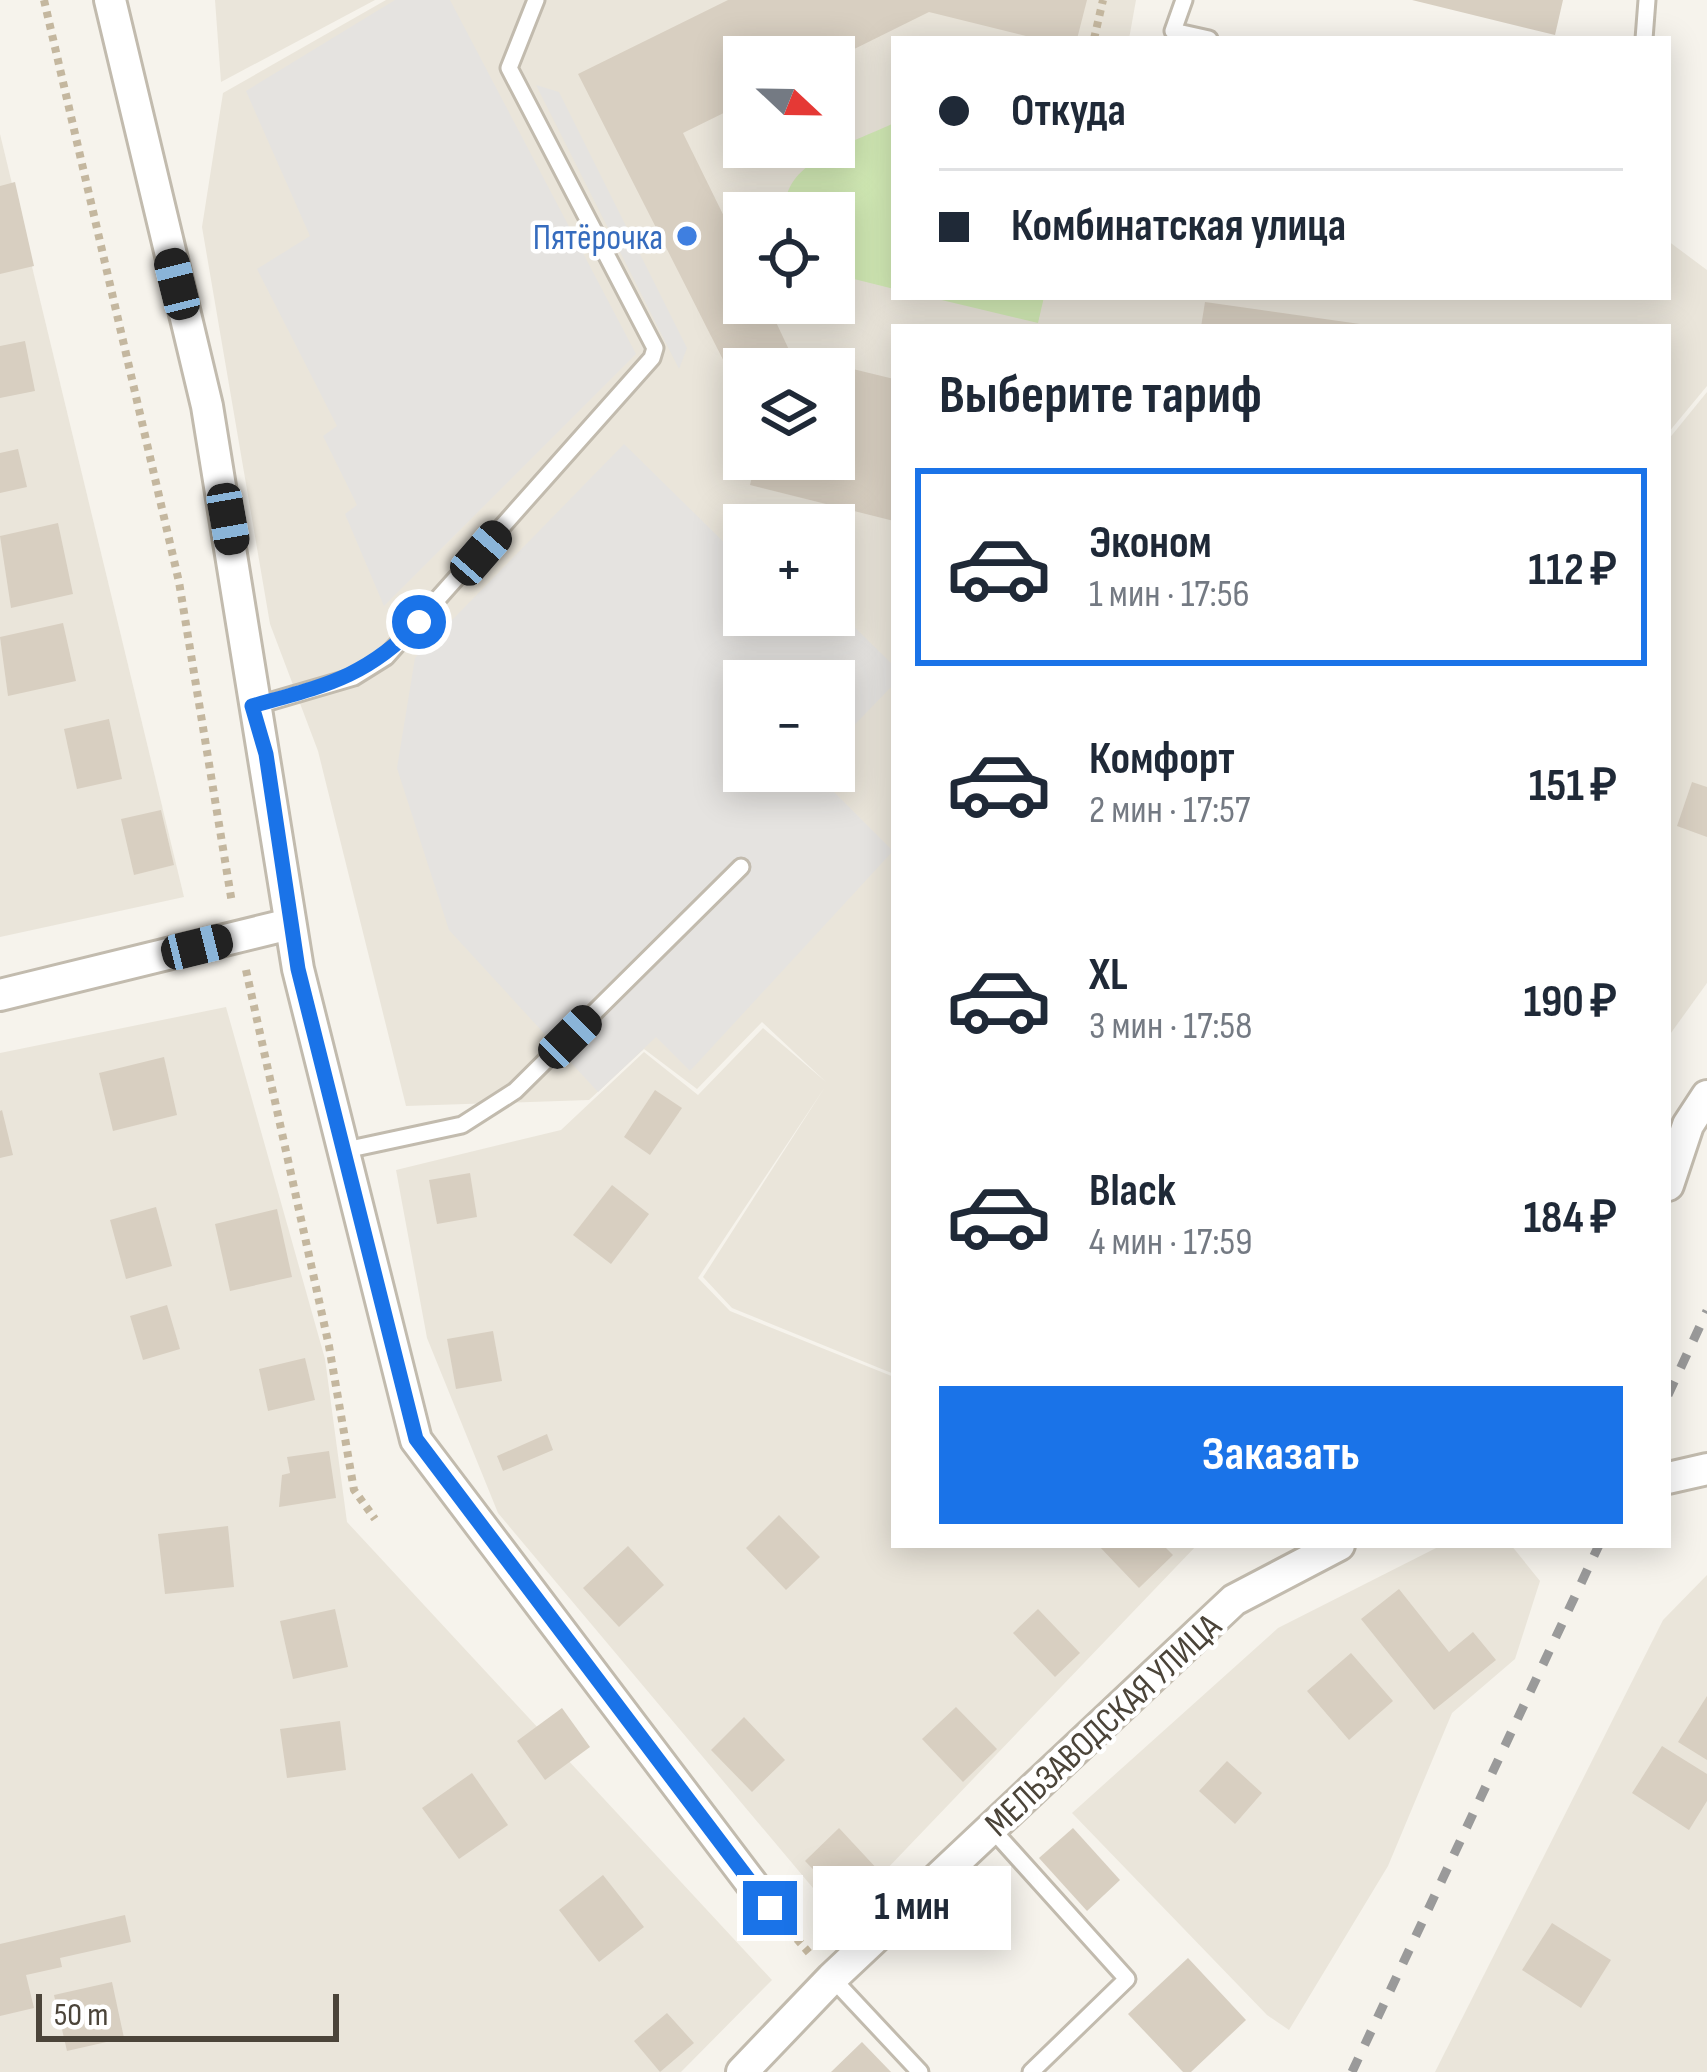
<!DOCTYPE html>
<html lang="ru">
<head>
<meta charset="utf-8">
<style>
  body { margin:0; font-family:"Sofia Sans Condensed",sans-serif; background:#f6f6f7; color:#1f2937; height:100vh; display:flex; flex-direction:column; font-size:45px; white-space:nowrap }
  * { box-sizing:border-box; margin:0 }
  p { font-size:39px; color:#747a83 }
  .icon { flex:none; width:66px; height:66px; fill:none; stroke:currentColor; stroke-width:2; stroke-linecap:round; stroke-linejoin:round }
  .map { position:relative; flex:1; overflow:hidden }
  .details { position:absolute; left:891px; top:324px; width:780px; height:1224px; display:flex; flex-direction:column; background:#fff; border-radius:0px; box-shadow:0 6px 30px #0003 }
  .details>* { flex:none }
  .guide { position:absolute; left:891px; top:36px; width:780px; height:264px; border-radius:0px; box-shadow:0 6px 30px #0003; display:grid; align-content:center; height:264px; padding:0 48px; background:#fff }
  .needle { width:78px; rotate:112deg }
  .controls { position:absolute; left:723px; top:36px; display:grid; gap:24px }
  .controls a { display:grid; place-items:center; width:132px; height:132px; border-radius:0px; background:#fff; box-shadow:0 6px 30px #0003; font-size:60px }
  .scale { position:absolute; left:36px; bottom:30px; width:303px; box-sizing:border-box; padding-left:12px; border:6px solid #4b4439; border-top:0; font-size:33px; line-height:42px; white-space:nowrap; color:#4b4439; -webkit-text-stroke:9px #fff; paint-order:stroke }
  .end { position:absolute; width:54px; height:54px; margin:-27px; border:15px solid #1a73e8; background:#fff; box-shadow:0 0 0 6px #fff }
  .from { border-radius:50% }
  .bubble { position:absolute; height:84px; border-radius:0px; background:#fff; box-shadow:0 6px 30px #0003; font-size:39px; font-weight:700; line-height:84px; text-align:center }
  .car { position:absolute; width:36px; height:72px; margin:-36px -18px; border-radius:15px; box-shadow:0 0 9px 3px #0007; background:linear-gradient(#222 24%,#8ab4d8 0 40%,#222 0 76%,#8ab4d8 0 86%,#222 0) }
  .guide b { display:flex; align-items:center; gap:42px; height:114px; font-size:45px }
  .guide b+b { border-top:3px solid #e0e1e3 }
  .guide i { width:30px; height:30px; background:#1f2937 }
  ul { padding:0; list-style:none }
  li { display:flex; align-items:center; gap:36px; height:198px; margin:0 24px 18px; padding:0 24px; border:6px solid transparent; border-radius:0px }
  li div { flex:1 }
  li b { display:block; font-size:45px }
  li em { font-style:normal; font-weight:700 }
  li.on { border-color:#1a73e8 }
  li>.icon { width:108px; height:108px; stroke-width:1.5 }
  h2 { padding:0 48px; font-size:54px; line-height:144px }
  .cta { display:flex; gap:24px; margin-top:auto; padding:24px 48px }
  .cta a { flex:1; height:138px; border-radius:0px; background:#1a73e8; color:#fff; font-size:48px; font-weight:700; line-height:138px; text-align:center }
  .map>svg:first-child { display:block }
  .residential { fill:#eae5da; fill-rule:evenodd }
  .green { fill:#d2eab5 }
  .parking { fill:#e5e3e0 }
  .building { fill:#d8cfc1 }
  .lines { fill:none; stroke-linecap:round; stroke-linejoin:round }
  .lane-casing { stroke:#c2bbae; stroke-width:21 }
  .street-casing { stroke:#c2bbae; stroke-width:36 }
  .path { stroke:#c4b79f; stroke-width:8; stroke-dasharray:6 6; stroke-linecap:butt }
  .lane { stroke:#fff; stroke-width:15 }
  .street { stroke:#fff; stroke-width:30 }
  .rail { stroke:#9a9a9a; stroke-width:9; stroke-dasharray:15 15; stroke-linecap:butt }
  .route { stroke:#1a73e8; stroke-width:15 }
  .shop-dot { fill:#3f7fe0; stroke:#fff; stroke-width:4.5 }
  .labels { text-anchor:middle; stroke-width:9; stroke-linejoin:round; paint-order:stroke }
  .shop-label { font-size:36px; fill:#366cbe; stroke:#fff; text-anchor:end }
  .street-label { font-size:36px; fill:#4b4439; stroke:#fff }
</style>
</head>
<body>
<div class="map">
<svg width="1707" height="2072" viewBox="0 0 1707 2072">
  <rect width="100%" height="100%" fill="#f6f3ec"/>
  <g class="residential">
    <polygon points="215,0 375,0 221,82"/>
    <path d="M386,0H1136L1129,39H894V297H1668V241L1707,270V386L1668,433V327H894V1374L732,1308L703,1277L825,1087L698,1278L730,1311L894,1377V1545H1197L839,1919L498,1513L427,1338L396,1170L561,1130L644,1052L698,1095L763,1028L826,1082L762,1022L697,1089L644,1049L589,1100L406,1106L318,751L270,624L202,227L223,93ZM744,57H834V147H744ZM744,213H834V303H744ZM744,369H834V459H744ZM744,525H834V615H744ZM744,681H834V771H744Z"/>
    <polygon points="0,134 184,897 0,937"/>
    <polygon points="1707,392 1707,983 1668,1037 1668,440"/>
    <polygon points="226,1007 325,1359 347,1522 772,1980 681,2072 0,2072 0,1053"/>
    <polygon points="1442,1545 1511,1545 1540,1581 1515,1659 1452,1713 1388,1866 1289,2030 1267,2015 1072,1813 1278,1628"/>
    <polygon points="1707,1575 1707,2072 1435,2072 1663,1620"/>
  </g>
  <g class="green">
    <path d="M894,123V289L834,274V213H787C776,163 858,141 894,123Z"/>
    <polygon points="929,297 1044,297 1038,323"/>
  </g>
  <g class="parking">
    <polygon points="395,0 450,0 636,354 384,606 345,514 357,505 323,436 337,426 257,269 310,236 246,91"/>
    <polygon points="536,85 559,92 687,348 679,369"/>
    <polygon points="624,444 744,562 744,615 834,615 834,607 894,666 894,684 834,746 834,681 744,681 744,771 813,771 893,851 690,1071 656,1037 598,1092 449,930 397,768 415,658"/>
  </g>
  <g class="building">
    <polygon points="728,0 1087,0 1077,39 1038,39 929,12 834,59 744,57 744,103 683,133 744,257 744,303 767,303 791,354 894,379 894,521 750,485 756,459 834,459 834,369 744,369 744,401 578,74"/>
    <polygon points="1412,0 1563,0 1555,35"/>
    <polygon points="15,182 34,266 0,274 0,186"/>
    <polygon points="1205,302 1360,324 1360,327 1201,327"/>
    <polygon points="25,341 35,391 0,398 0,346"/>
    <polygon points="18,449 27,487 0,493 0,453"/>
    <polygon points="58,523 73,594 11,608 0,536"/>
    <polygon points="63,623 76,681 8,696 0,637"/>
    <polygon points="109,719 122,779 77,789 64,729"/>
    <polygon points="1692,782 1707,787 1707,837 1677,826"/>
    <polygon points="161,810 174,865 134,875 121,819"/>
    <polygon points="164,1057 177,1115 113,1131 99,1073"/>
    <polygon points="655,1090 682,1108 650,1155 624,1137"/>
    <polygon points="2,1110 13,1155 0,1158 0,1111"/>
    <polygon points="470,1173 477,1217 437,1224 429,1180"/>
    <polygon points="612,1185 649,1214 611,1264 573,1235"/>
    <polygon points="156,1207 172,1266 126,1279 110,1220"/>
    <polygon points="277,1209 292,1277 230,1291 215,1224"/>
    <polygon points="167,1305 180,1349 143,1360 130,1316"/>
    <polygon points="493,1331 502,1381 456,1389 447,1339"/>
    <polygon points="305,1358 315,1400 268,1411 259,1369"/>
    <polygon points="547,1434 553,1450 503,1471 497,1456"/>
    <polygon points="329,1451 336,1498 279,1507 282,1475 290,1473 287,1457"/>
    <polygon points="779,1515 820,1557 786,1590 746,1548"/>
    <polygon points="228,1526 234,1587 165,1594 158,1534"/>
    <polygon points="1098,1545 1163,1545 1173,1555 1139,1588"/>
    <polygon points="628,1546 664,1585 619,1627 583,1588"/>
    <polygon points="1399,1589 1449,1652 1473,1632 1496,1660 1434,1710 1361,1619"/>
    <polygon points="335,1609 348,1667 293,1679 280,1621"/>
    <polygon points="1038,1609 1080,1653 1055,1677 1013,1633"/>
    <polygon points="1351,1653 1393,1701 1349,1740 1307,1691"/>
    <polygon points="1707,1696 1707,1760 1678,1742"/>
    <polygon points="956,1707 997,1749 963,1782 922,1739"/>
    <polygon points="562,1708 590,1747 545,1780 517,1741"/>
    <polygon points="744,1717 785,1760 752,1792 711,1750"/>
    <polygon points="340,1721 346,1770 287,1778 280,1729"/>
    <polygon points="1662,1746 1707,1774 1707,1801 1689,1830 1632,1793"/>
    <polygon points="1227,1761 1262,1793 1235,1824 1199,1791"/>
    <polygon points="472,1773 508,1825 459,1859 422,1808"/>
    <polygon points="839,1828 879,1871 846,1903 805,1861"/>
    <polygon points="1073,1828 1120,1880 1087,1911 1039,1858"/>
    <polygon points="603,1875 644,1927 599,1962 559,1910"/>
    <polygon points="125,1915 131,1942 60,1958 62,1967 26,1975 34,2008 0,2016 0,1944"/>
    <polygon points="1552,1923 1611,1960 1581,2008 1522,1970"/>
    <polygon points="1188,1958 1246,2020 1191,2072 1183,2072 1128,2014"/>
    <polygon points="112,1982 124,2038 67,2051 54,1995"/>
    <polygon points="667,2013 694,2043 660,2072 634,2041"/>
    <polygon points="862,2042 891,2072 831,2072"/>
  </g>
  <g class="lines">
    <g class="lane-casing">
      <g id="lane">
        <polyline points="1184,0 1173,31 1209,39"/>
        <polyline points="1644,39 1647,0"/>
        <polyline points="255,706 354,677 386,657 652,358 655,348 509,68 536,0"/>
        <polyline points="341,1151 462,1125 515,1091 741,867"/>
        <polyline points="991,1828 1127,1979 1031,2072"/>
        <polyline points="832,1978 920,2072"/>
      </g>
    </g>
    <g class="street-casing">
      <g id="street">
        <polyline points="110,0 207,406 298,969 416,1440 770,1908"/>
        <polyline points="0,995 290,924"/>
        <polyline points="1668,1185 1688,1125 1707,1096"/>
        <polyline points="1668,1478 1707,1469"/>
        <polyline points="742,2072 832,1978 1234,1600 1339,1545"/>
      </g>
    </g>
    <g class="path">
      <polyline points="44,0 179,582 232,903"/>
      <polyline points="1094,39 1103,0"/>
      <polyline points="246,970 329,1346 354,1490 375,1519"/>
      <polyline points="789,1930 811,1955"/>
    </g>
    <use href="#lane" class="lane"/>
    <use href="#street" class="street"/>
    <g class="rail">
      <polyline points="1668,1395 1707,1311"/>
      <polyline points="1352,2072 1599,1545"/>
    </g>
  </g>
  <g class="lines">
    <path class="route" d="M419,622C366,678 323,686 252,706L266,754L298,969L416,1439L770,1908"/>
  </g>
  <circle class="shop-dot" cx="687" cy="236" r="12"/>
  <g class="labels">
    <g class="shop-label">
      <text x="663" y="249">Пятёрочка</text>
    </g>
    <g class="street-label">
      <text transform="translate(1102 1724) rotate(-43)" y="13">МЕЛЬЗАВОДСКАЯ УЛИЦА</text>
    </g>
  </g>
</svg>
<div class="controls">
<a><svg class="needle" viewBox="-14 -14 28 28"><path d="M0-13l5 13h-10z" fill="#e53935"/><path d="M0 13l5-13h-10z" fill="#747a83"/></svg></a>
<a><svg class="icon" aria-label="locate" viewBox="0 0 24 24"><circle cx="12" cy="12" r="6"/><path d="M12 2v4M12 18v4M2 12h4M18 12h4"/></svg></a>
<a><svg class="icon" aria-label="layers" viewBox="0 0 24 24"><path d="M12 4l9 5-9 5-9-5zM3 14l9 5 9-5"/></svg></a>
<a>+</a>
<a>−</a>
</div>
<div class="scale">50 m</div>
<i class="end from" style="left:419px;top:622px"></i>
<i class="end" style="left:770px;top:1908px"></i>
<div class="bubble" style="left:813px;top:1866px;width:198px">1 мин</div>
<i class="car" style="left:177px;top:284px;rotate:346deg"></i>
<i class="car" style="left:228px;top:519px;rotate:170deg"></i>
<i class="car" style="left:481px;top:553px;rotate:41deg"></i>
<i class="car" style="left:197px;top:947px;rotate:76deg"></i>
<i class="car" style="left:570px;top:1037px;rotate:45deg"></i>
<div class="guide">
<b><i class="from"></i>Откуда</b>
<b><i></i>Комбинатская улица</b>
</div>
<section class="details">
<h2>Выберите тариф</h2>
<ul>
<li class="on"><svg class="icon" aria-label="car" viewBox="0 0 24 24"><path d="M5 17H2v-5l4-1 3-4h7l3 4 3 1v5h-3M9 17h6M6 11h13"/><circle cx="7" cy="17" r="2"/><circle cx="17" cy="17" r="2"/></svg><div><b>Эконом</b><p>1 мин · 17:56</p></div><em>112 ₽</em></li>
<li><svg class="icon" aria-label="car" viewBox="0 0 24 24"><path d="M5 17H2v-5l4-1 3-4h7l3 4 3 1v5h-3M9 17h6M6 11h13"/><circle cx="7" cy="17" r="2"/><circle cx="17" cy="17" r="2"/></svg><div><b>Комфорт</b><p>2 мин · 17:57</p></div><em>151 ₽</em></li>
<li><svg class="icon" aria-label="car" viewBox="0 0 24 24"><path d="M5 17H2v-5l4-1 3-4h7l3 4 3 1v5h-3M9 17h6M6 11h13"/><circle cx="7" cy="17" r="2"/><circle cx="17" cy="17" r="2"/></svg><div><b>XL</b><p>3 мин · 17:58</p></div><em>190 ₽</em></li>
<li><svg class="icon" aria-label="car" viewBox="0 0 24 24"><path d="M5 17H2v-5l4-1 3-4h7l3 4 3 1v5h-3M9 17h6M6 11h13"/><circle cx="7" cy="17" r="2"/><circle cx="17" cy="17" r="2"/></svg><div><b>Black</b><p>4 мин · 17:59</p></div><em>184 ₽</em></li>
</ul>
<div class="cta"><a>Заказать</a></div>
</section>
</div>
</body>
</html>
